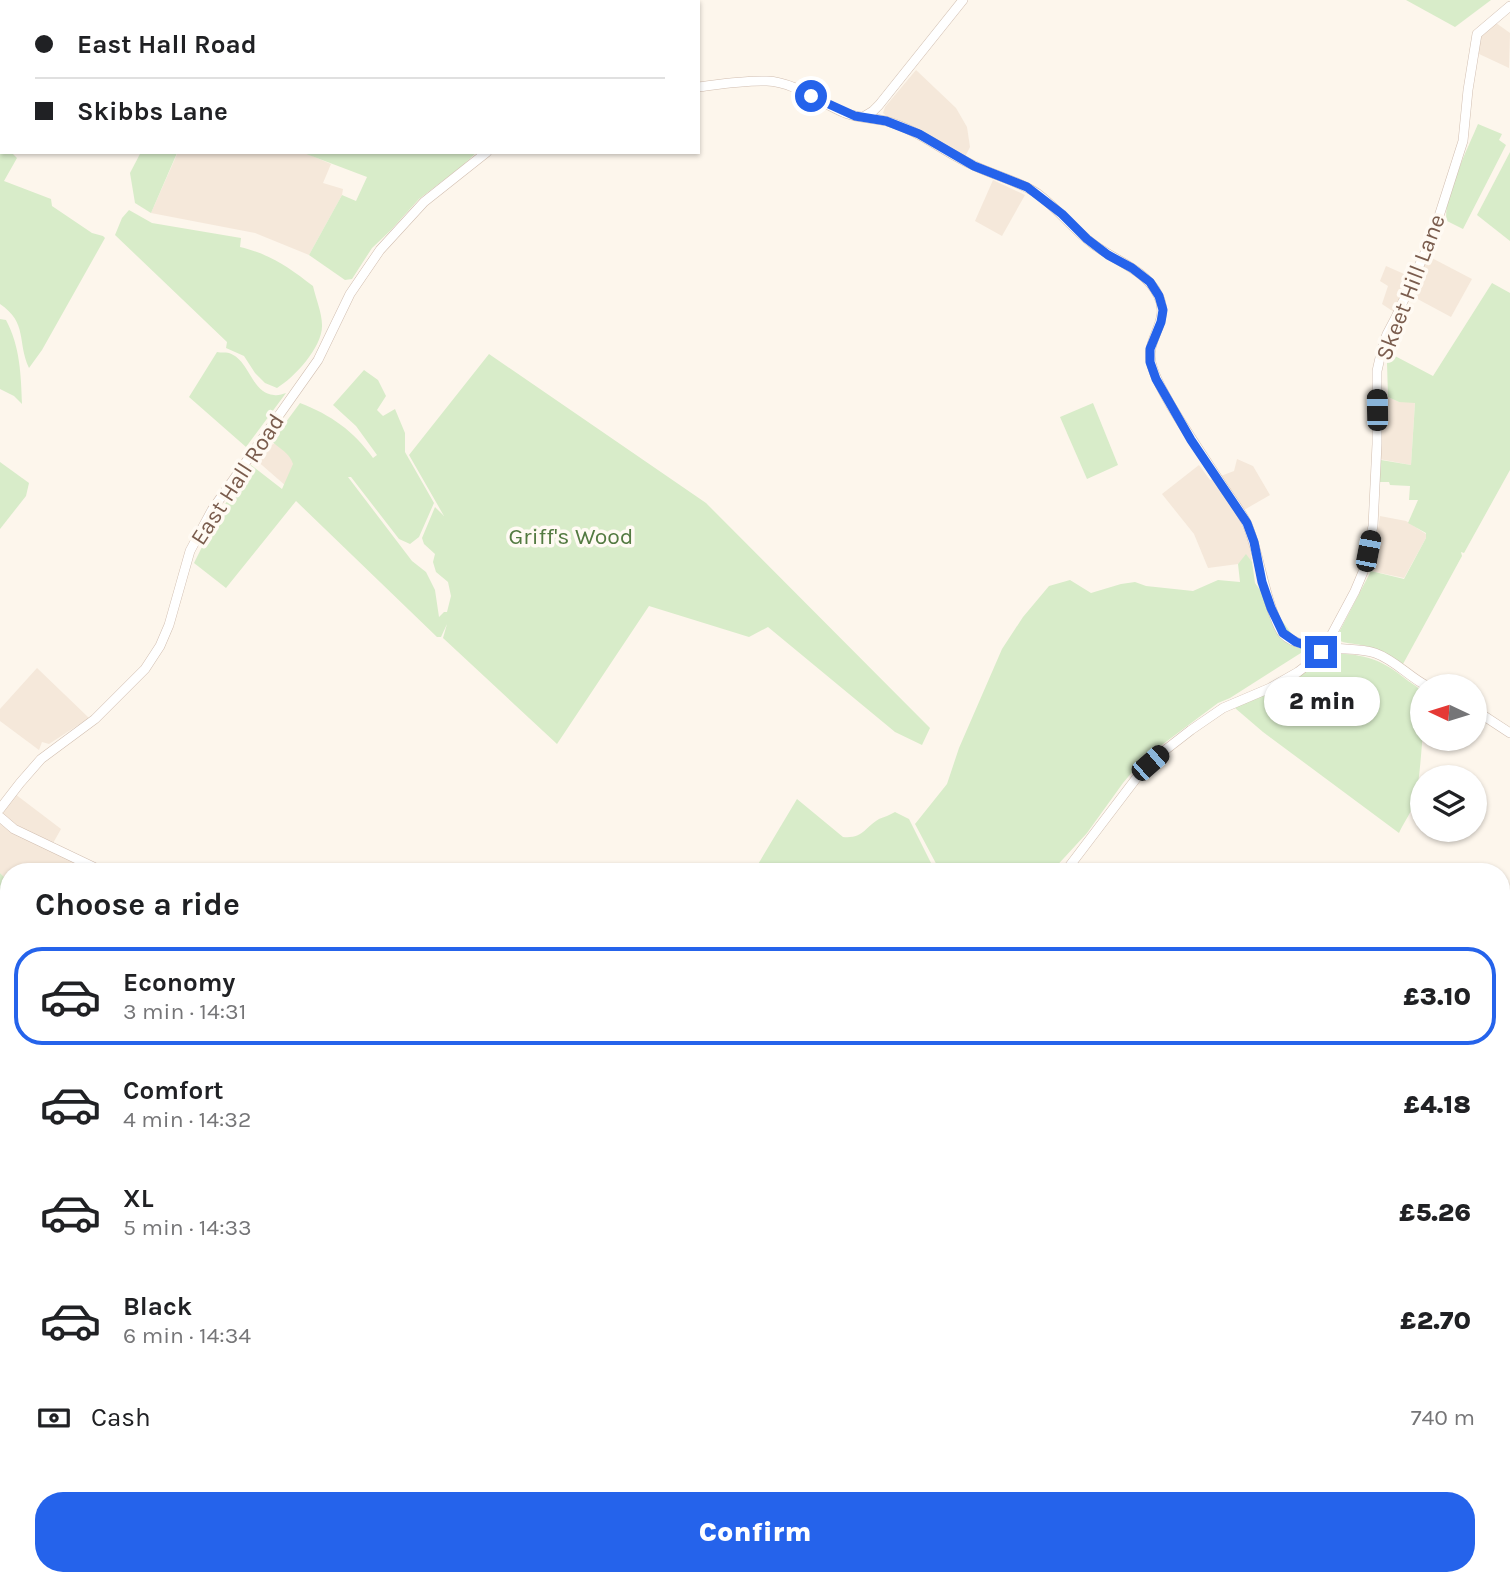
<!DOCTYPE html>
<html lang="en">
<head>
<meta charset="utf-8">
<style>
  body { margin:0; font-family:Karla,sans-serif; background:#f6f6f6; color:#202124; height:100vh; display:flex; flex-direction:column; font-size:26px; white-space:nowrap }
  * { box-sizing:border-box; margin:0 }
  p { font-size:23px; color:#757577 }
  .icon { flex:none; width:38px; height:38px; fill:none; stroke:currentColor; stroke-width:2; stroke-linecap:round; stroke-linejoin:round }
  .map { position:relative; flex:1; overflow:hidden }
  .drawer { position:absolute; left:0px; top:863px; width:1510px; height:723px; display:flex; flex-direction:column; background:#fff; border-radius:28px 28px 0 0; box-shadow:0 2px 5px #0004 }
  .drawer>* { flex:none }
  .guide { position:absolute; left:0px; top:0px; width:700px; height:154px; box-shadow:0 2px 5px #0004; display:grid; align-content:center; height:154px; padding:0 35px; background:#fff }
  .needle { width:46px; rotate:274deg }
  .fabs { position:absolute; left:1410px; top:674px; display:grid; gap:14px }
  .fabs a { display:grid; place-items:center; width:77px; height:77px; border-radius:50%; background:#fff; box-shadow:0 2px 5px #0004; font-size:35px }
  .end { position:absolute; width:32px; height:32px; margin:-16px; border:9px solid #2563eb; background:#fff; box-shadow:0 0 0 4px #fff }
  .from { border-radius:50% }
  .bubble { position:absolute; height:49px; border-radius:24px; background:#fff; box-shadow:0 2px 5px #0004; font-size:23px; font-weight:800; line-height:49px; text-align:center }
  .car { position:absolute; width:21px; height:42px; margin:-21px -10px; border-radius:9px; box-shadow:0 0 5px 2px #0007; background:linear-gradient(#222 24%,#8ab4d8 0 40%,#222 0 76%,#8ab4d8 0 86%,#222 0) }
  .guide b { display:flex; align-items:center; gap:24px; height:66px; font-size:26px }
  .guide b+b { border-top:2px solid #e0e0e0 }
  .guide i { width:18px; height:18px; background:#202124 }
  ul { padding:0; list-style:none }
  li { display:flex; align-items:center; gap:21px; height:98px; margin:0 14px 10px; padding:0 21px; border:4px solid transparent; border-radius:28px }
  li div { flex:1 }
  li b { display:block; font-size:26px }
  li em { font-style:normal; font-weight:800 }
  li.on { border-color:#2563eb }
  li>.icon { width:63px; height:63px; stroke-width:1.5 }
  h2 { padding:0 35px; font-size:32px; line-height:84px }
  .pay { display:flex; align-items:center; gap:18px; height:77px; padding:0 35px; font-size:26px }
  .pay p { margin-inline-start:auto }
  .action { display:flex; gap:14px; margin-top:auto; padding:14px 35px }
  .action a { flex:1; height:80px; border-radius:28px; background:#2563eb; color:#fff; font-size:28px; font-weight:800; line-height:80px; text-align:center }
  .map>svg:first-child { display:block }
  .residential { fill:#f5e8da }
  .green { fill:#d8ecc9 }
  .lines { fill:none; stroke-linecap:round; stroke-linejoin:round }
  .minor-casing { stroke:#d1beb0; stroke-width:10 }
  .tertiary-casing { stroke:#d1beb0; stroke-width:12 }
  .minor { stroke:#fff; stroke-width:9 }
  .tertiary { stroke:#fff; stroke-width:10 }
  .route { stroke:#2563eb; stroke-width:9 }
  .labels { text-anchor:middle; stroke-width:7; stroke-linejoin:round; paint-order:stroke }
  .street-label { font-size:23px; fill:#7a5c4d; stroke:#fffaf3 }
  .park-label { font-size:23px; fill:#537a41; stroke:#fffaf3 }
</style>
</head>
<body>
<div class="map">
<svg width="1510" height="1585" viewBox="0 0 1510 1585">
  <rect width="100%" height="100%" fill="#fdf6ec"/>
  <g class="residential">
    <polygon points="1496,23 1510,33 1509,68 1477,53 1482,34"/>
    <polygon points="916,70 956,108 967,127 970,147 965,157 890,119 883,113 885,107"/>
    <polygon points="178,152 303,152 331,164 323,183 343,189 342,195 309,255 255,233 151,213"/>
    <polygon points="993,180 1025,195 1002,236 975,221"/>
    <polygon points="1428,256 1472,279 1451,317 1412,296"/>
    <polygon points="1386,266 1411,277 1394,312 1382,304 1388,286 1380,281"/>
    <polygon points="1388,397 1399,402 1415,402 1411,465 1379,459 1379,399"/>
    <polygon points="261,441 272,445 277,441 297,456 286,486 255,459 254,452"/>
    <polygon points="1237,459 1253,466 1270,495 1237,514 1249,544 1252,562 1246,555 1238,564 1208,568 1194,534 1162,494 1199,465 1210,480 1234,471"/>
    <polygon points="1380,516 1406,521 1426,534 1426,538 1404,578 1371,571"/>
    <polygon points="37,668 89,718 49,744 42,742 39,750 0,721 0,709"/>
    <polygon points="15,794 61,829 52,845 15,824 0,811"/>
    <polygon points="0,821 31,841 83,867 82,871 9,872 9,882 0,873"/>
    <polygon points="0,987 9,990 9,1577 1502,1577 1502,1149 1510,1147 1510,1585 0,1585"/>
  </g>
  <g class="green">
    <path d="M0,0H275L288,2H2V152H11L17,158L4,181L51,199L52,206L92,233L103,236L105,238L42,350L29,368C17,342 28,323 0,304Z"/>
    <polygon points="1406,0 1491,0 1455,27"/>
    <path d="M1478,124L1502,134L1499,140L1506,145L1463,229L1447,221C1441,203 1470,143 1478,124Z"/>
    <polygon points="141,152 177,153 151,213 135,203 130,173"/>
    <polygon points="301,152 477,152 462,166 419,199 391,230 372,248 352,279 345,280 309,255 342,195 356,201 367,177"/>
    <polygon points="1510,152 1510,241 1477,215"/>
    <path d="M129,210L152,223L241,238L240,247C272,255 288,267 313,286C316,299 322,313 322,325C323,347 294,378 277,388L265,383L255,373L244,356L226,348L227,342L115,235L122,218Z"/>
    <path d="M1492,283L1510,293V470L1464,553L1461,552L1462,556L1403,664C1390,655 1376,647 1361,645C1352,643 1346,644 1338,640L1337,636L1371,571L1404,579L1426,538V533L1408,523L1418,500H1409L1410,486L1390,485L1389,482H1379L1381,460L1411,465L1415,403L1399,402L1388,397L1387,363L1395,356L1433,376Z"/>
    <path d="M0,319L6,320C20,346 21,375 22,404L14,396L0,389Z"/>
    <path d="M217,352C221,353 225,352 229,353C250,360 251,393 274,395C278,396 282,394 286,393L246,447L189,397Z"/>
    <path d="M489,354L706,503L930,728L922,745L895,732L768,627L749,637L649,606L557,744L443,638L447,624L441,637H437L296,501L226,588L194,563L218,515L251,465L282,489L293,464C289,450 273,447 268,435L273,427L283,426L300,403C331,415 354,431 373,458L377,455L356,426L333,405L364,370L378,380L386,396L377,410L383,416L395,409L405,433V452L434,503L419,537L410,544L399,539L351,477H348L412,561L426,572L435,590L439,617L444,612H447L451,596L448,582L436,572L433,562L435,554L424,544L422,538L435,507L444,516L409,455Z"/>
    <polygon points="1093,403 1118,465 1087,479 1060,417"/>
    <polygon points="0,462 29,483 26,496 0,529"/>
    <polygon points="1246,554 1252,562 1255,583 1304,651 1230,698 1218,703 1143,759 1123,783 1087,833 1052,871 940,871 915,824 947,784 959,748 1002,649 1023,617 1049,586 1070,580 1091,593 1121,584 1135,582 1146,586 1193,591 1218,580 1240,582 1238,564"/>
    <path d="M1327,653C1362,654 1379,657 1407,680C1411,683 1417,686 1420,690C1428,701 1419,782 1416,798C1413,810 1404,822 1399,833L1263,732L1235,708Z"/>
    <path d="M797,799L843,837C863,839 865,827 879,819C884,817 890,815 895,812L909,819L935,871H754Z"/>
    <polygon points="0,873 9,882 9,990 0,987"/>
    <polygon points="291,1577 330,1577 326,1585 292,1585"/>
    <polygon points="890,1577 1079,1577 1097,1585 891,1585"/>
  </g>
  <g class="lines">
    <g class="minor-casing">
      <g id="minor">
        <path d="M698,87C721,84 744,80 767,81C794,82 819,102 845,113C858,118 872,118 886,121C919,130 945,153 975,166C996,176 1019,181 1038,194C1058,209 1073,229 1093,244C1114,260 1146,270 1158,295C1172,322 1143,340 1152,366C1156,380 1163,391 1170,404C1187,433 1206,460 1224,488C1232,500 1241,511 1247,524C1259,553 1262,585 1274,615C1276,621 1279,629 1283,634C1293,645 1310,643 1321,652"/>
        <polyline points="863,117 873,111 879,105 963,0"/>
        <path d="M1325,647C1341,650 1360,648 1375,653C1395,660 1409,677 1427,686"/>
        <polyline points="1475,710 1510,733"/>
        <polyline points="0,809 20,783 41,759 95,719 145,669 160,646 169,625 190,551 212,510 318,360 350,294 380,250 424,202 487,152"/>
        <polyline points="0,817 14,829 104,872"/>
        <polyline points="1065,872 1138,776 1164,751 1191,730 1223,708 1270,688 1298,672 1311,662 1325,647 1355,591 1363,572 1373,526 1377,444 1377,371 1382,349 1387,334 1396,317 1433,235 1463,141 1468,90 1477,34 1510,6"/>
        <polyline points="0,1001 4,990"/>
        <polyline points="0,1070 9,1073"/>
        <polyline points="0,1171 9,1172"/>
        <polyline points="1502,1264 1507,1263"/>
        <polyline points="1502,1311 1510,1312"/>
        <polyline points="0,1318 9,1316"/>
        <polyline points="0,1500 9,1498"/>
        <polyline points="0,1547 9,1549"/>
        <polyline points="108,1577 109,1585"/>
        <polyline points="197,1577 197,1585"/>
        <polyline points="288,1577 289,1585"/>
        <polyline points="448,1577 450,1585"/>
        <polyline points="733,1577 735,1585"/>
        <polyline points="828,1577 829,1585"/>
        <polyline points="626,1581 639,1585"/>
        <polyline points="334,1585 337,1577"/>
        <polyline points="533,1585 537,1577"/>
      </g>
    </g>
    <g class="tertiary-casing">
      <g id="tertiary">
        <polyline points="0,1408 9,1405"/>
        <polyline points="1296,1585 1296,1577"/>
      </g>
    </g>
    <use href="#minor" class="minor"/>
    <use href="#tertiary" class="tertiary"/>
  </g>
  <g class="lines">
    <polyline class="route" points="811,96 855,116 886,121 919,134 974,166 1027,187 1062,214 1087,239 1108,255 1132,268 1150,282 1159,296 1163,310 1161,322 1150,349 1150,362 1156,379 1191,440 1247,523 1254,542 1262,582 1271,608 1283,633 1296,642 1317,649 1321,652"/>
  </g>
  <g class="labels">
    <g class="street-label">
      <text transform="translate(1410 287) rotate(-69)" y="8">Skeet Hill Lane</text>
      <text transform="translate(237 479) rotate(-57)" y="8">East Hall Road</text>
    </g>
    <g class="park-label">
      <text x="571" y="544">Griff's Wood</text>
    </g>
  </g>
</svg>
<div class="fabs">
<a><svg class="needle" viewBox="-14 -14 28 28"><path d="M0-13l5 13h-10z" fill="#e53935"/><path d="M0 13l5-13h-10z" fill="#757577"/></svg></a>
<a><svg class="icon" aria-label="layers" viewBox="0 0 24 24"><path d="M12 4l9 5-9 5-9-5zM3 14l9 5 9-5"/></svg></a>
</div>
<i class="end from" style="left:811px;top:96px"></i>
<i class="end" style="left:1321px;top:652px"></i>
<div class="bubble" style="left:1264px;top:677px;width:116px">2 min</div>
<i class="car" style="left:1377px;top:410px;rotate:359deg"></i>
<i class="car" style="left:1368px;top:551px;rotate:11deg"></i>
<i class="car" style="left:1150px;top:763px;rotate:49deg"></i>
<div class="guide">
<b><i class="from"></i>East Hall Road</b>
<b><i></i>Skibbs Lane</b>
</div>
<section class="drawer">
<h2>Choose a ride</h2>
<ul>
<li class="on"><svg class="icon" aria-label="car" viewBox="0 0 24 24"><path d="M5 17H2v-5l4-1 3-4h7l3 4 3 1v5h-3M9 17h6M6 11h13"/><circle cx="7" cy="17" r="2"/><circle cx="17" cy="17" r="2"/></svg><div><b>Economy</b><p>3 min · 14:31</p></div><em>£3.10</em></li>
<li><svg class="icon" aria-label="car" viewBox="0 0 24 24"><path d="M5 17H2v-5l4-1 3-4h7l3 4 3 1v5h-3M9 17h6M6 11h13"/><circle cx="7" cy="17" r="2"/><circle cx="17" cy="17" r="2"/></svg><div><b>Comfort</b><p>4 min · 14:32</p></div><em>£4.18</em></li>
<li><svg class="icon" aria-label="car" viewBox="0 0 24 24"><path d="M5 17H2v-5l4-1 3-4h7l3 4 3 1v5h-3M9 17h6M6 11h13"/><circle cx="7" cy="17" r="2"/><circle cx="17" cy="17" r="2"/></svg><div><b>XL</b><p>5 min · 14:33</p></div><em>£5.26</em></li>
<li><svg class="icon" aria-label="car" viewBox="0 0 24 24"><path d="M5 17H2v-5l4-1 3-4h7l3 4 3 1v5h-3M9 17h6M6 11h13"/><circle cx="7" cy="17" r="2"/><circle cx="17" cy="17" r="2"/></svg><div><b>Black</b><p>6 min · 14:34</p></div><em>£2.70</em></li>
</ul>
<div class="pay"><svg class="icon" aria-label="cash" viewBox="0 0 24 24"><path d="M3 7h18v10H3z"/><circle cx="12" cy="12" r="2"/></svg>Cash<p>740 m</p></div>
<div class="action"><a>Confirm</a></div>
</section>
</div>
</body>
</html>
